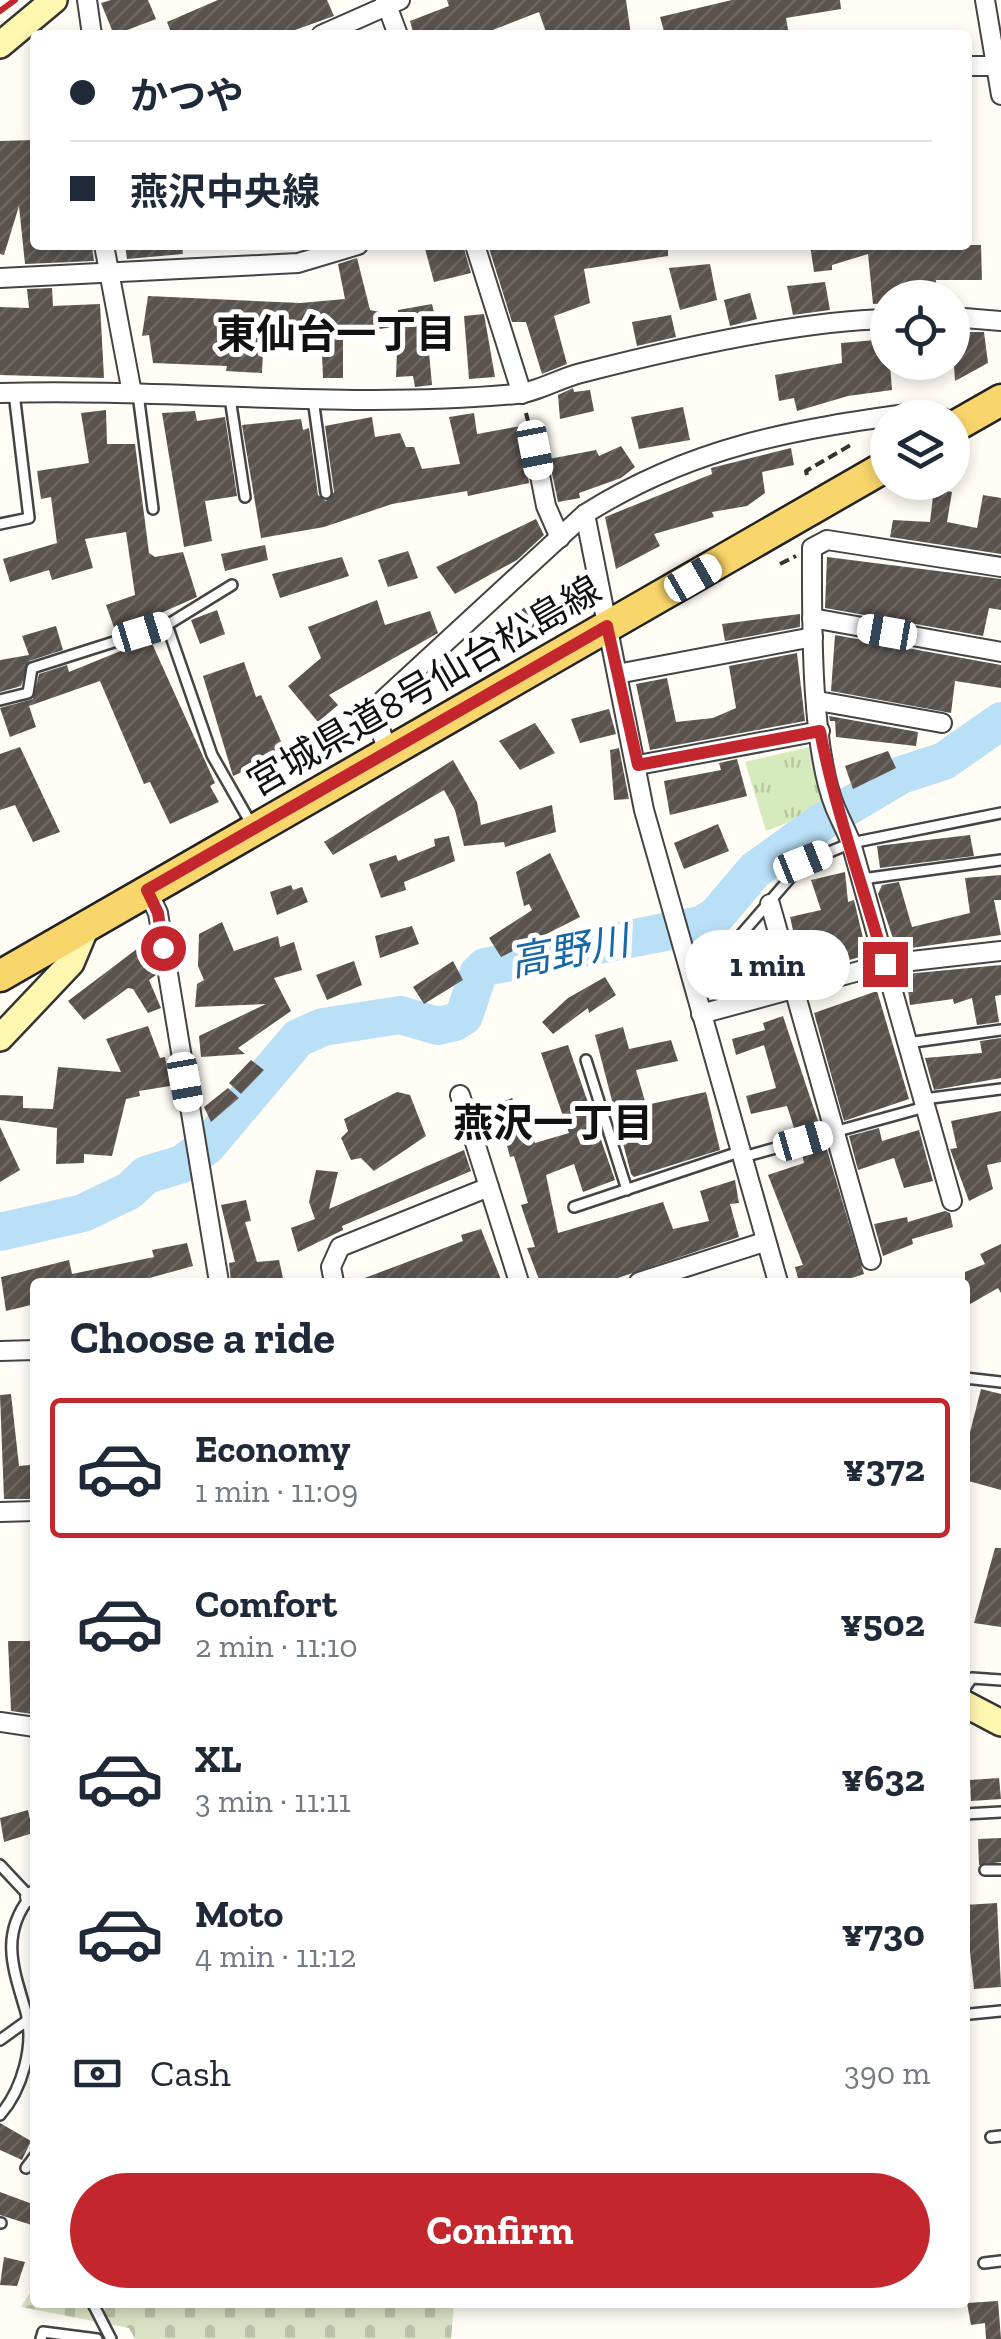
<!DOCTYPE html>
<html lang="en">
<head>
<meta charset="utf-8">
<style>
  body { margin:0; font-family:"Zilla Slab","Noto Sans JP",serif; background:#f6f6f7; color:#1f2937; height:100vh; display:flex; flex-direction:column; font-size:38px; white-space:nowrap }
  * { box-sizing:border-box; margin:0 }
  p { font-size:32px; color:#747a83 }
  .icon { flex:none; width:55px; height:55px; fill:none; stroke:currentColor; stroke-width:2; stroke-linecap:round; stroke-linejoin:round }
  .map { position:relative; flex:1; overflow:hidden }
  .side { position:absolute; left:30px; top:1278px; width:940px; height:1030px; display:flex; flex-direction:column; background:#fff; border-radius:10px; box-shadow:0 5px 15px #0003 }
  .side>* { flex:none }
  .hud { position:absolute; left:30px; top:30px; width:942px; height:220px; border-radius:10px; box-shadow:0 5px 15px #0003; display:grid; align-content:center; height:220px; padding:0 40px; background:#fff }
  .tools { position:absolute; left:870px; top:280px; display:grid; gap:20px }
  .tools a { display:grid; place-items:center; width:100px; height:100px; border-radius:50%; background:#fff; box-shadow:0 5px 15px #0003; font-size:50px }
  .end { position:absolute; width:45px; height:45px; margin:-22px; border:12px solid #c4262e; background:#fff; box-shadow:0 0 0 5px #fff }
  .from { border-radius:50% }
  .bubble { position:absolute; height:70px; border-radius:35px; background:#fff; box-shadow:0 5px 15px #0003; font-size:32px; font-weight:800; line-height:70px; text-align:center }
  .car { position:absolute; width:30px; height:60px; margin:-30px -15px; border-radius:12px; box-shadow:0 0 8px 2px #0007; background:linear-gradient(#fff 24%,#345 0 40%,#fff 0 76%,#345 0 86%,#fff 0) }
  .hud b { display:flex; align-items:center; gap:35px; height:95px; font-size:38px }
  .hud b+b { border-top:2px solid #e0e1e3 }
  .hud i { width:25px; height:25px; background:#1f2937 }
  ul { padding:0; list-style:none }
  li { display:flex; align-items:center; gap:30px; height:140px; margin:0 20px 15px; padding:0 20px; border:5px solid transparent; border-radius:10px }
  li div { flex:1 }
  li b { display:block; font-size:38px }
  li em { font-style:normal; font-weight:800 }
  li.current { border-color:#c4262e }
  li>.icon { width:90px; height:90px; stroke-width:1.5 }
  h2 { padding:0 40px; font-size:45px; line-height:120px }
  .pay { display:flex; align-items:center; gap:25px; height:110px; padding:0 40px; font-size:38px }
  .pay p { margin-inline-start:auto }
  .button { display:flex; gap:20px; margin-top:auto; padding:20px 40px }
  .button a { flex:1; height:115px; border-radius:60px; background:#c4262e; color:#fff; font-size:40px; font-weight:800; line-height:115px; text-align:center }
  .map>svg:first-child { display:block }
  .cemetery { fill:url(#cemetery-stones) }
  .park { fill:url(#park-tufts) }
  .lines { fill:none; stroke-linecap:round; stroke-linejoin:round }
  .river { stroke:#b9e0f7; stroke-width:38 }
  .building { fill:url(#building-hatch) }
  .lane-casing { stroke:#444; stroke-width:14 }
  .street-casing { stroke:#444; stroke-width:22 }
  .secondary-casing { stroke:#333; stroke-width:30 }
  .primary-casing { stroke:#222; stroke-width:35 }
  .path { stroke:#333; stroke-width:4; stroke-dasharray:10 5; stroke-linecap:butt }
  .lane { stroke:#fff; stroke-width:9 }
  .street { stroke:#fff; stroke-width:18 }
  .secondary { stroke:#fff6b0; stroke-width:25 }
  .primary { stroke:#f9d66b; stroke-width:30 }
  .rail { stroke:#c4262e; stroke-width:6 }
  .route { stroke:#c4262e; stroke-width:12 }
  .labels { text-anchor:middle; stroke-width:10; stroke-linejoin:round; paint-order:stroke }
  .street-label { font-size:38px; fill:#111; stroke:#fff }
  .neighbourhood-label { font-size:40px; font-weight:bold; fill:#111; stroke:#fff }
  .water-label { font-size:40px; font-style:italic; fill:#1768a6; stroke:#fff }
</style>
</head>
<body>
<div class="map">
<svg width="1001" height="2339" viewBox="0 0 1001 2339">
  <defs>
    <pattern id="cemetery-stones" width="16" height="16" patternUnits="userSpaceOnUse" patternTransform="scale(2.5)"><rect width="16" height="16" fill="#d9e3c4"/><path d="M2 7V4a2 2 0 0 1 4 0v3zM10 15v-3a2 2 0 0 1 4 0v3z" fill="#b9c2a7"/></pattern>
    <pattern id="park-tufts" width="24" height="20" patternUnits="userSpaceOnUse" patternTransform="scale(2.5)"><rect width="24" height="20" fill="#d5ebbd"/><path d="M3 7l-1-3M5 7V3M7 7l1-3M15 17l-1-3M17 17v-4M19 17l1-3" fill="none" stroke="#b6c8a1"/></pattern>
    <pattern id="building-hatch" width="6" height="6" patternUnits="userSpaceOnUse" patternTransform="scale(2.5)"><rect width="6" height="6" fill="#5a524d"/><path d="M-1 1l2-2M0 6l6-6M5 7l2-2" fill="none" stroke="#6d6662"/></pattern>
  </defs>
  <rect width="100%" height="100%" fill="#fffdf5"/>
  <polygon class="cemetery" points="35,2285 35,2302 454,2303 451,2339 135,2339 129,2328 21,2307"/>
  <polygon class="park" points="813,746 826,808 766,831 745,762"/>
  <g class="lines">
    <polyline class="river" points="0,1232 83,1213 129,1191 146,1175 182,1164 207,1146 298,1038 323,1027 400,1015 438,1026 455,1022 464,1016 478,974 485,967 701,925 716,916 755,870 822,822 901,775 944,761 1001,721"/>
  </g>
  <g class="building">
    <polygon points="111,0 148,0 156,19 114,35 101,3"/>
    <polygon points="218,0 327,0 334,16 281,35 172,35 167,22"/>
    <polygon points="447,0 626,0 631,35 547,35 539,12 480,35 414,35 410,21 449,6"/>
    <polygon points="732,0 840,0 841,9 786,18 789,35 665,35 660,17"/>
    <polygon points="35,140 35,245 92,245 94,261 25,264 19,206 4,255 0,254 0,141"/>
    <polygon points="125,245 182,245 183,254 127,259"/>
    <polygon points="424,245 463,245 471,273 434,282"/>
    <polygon points="488,245 668,245 668,256 584,269 590,303 554,316 567,364 542,374 526,322 512,322"/>
    <polygon points="810,245 981,245 982,280 936,280 937,298 888,298 888,303 873,304 868,254 832,265 832,270 814,272"/>
    <polygon points="357,258 370,310 398,316 398,310 432,304 438,329 427,331 432,385 415,387 413,376 396,377 398,326 343,335 343,378 323,378 321,329 264,328 262,373 226,371 227,366 153,363 149,335 142,336 148,296 300,303 345,299 338,264"/>
    <polygon points="710,264 717,300 680,310 669,268"/>
    <polygon points="825,282 830,310 793,315 787,286"/>
    <polygon points="52,288 53,306 100,304 104,378 0,375 0,307 29,308 27,289"/>
    <polygon points="750,293 757,319 730,326 724,300"/>
    <polygon points="484,314 495,377 469,379 464,316"/>
    <polygon points="671,315 676,337 637,346 632,322"/>
    <polygon points="952,332 984,332 988,363 955,381"/>
    <polygon points="888,339 892,390 848,396 797,411 794,398 779,401 775,375 842,363 841,343"/>
    <polygon points="573,388 574,392 590,390 594,411 560,419 558,395"/>
    <polygon points="683,407 690,440 639,449 631,417"/>
    <polygon points="106,410 107,444 135,444 149,553 155,557 183,552 197,597 116,633 106,605 135,595 126,532 85,539 93,568 52,580 49,570 10,582 3,559 57,543 51,497 41,499 37,471 89,463 81,413"/>
    <polygon points="195,411 197,421 225,417 237,496 205,501 212,541 184,547 162,413"/>
    <polygon points="474,413 477,434 521,426 529,483 468,496 467,491 392,504 324,527 261,538 242,425 301,419 303,430 309,428 318,495 326,501 334,492 325,426 372,417 375,437 400,433 406,447 414,447 422,469 460,464 449,417"/>
    <polygon points="621,446 635,467 621,478 579,493 580,498 558,502 549,459 596,450 599,456"/>
    <polygon points="791,448 794,465 762,472 765,493 747,506 712,512 714,517 654,534 660,546 616,569 605,517 712,474 711,468"/>
    <polygon points="934,488 952,492 947,522 977,528 983,495 1001,498 1001,554 890,537 893,520 930,522"/>
    <polygon points="536,519 544,535 517,560 455,594 436,567"/>
    <polygon points="265,545 268,560 225,571 221,554"/>
    <polygon points="408,551 418,578 388,587 378,560"/>
    <polygon points="342,557 349,576 280,598 272,574"/>
    <polygon points="827,557 1001,579 1001,610 989,608 983,636 825,608"/>
    <polygon points="549,590 562,611 529,635 442,678 437,670"/>
    <polygon points="377,600 385,625 430,611 438,633 329,695 338,705 318,722 288,686 321,658 308,627"/>
    <polygon points="217,610 225,634 200,644 191,620"/>
    <polygon points="800,614 800,627 725,641 722,624"/>
    <polygon points="56,626 63,650 29,661 21,686 0,692 0,660 29,655 22,636"/>
    <polygon points="835,635 1001,665 1001,688 955,681 951,713 831,691"/>
    <polygon points="150,639 215,783 210,786 219,802 170,824 150,782 144,784 100,681 29,706 36,727 10,737 0,708 33,699 39,674 67,665 69,672"/>
    <polygon points="797,653 805,721 650,750 636,684 667,678 676,722 713,718 736,708 729,666"/>
    <polygon points="244,662 256,697 261,695 286,753 233,776 203,676"/>
    <polygon points="609,709 616,734 580,743 571,719"/>
    <polygon points="829,716 918,732 916,746 836,737 835,721 830,721"/>
    <polygon points="535,723 555,753 520,770 499,741"/>
    <polygon points="20,747 60,832 33,842 15,805 0,810 0,754"/>
    <polygon points="619,748 629,799 614,800 610,750"/>
    <polygon points="888,751 896,768 853,789 845,766"/>
    <polygon points="737,759 747,796 670,815 664,781 721,770 719,763"/>
    <polygon points="453,760 477,802 481,825 552,805 556,832 505,847 504,842 464,846 455,810 444,790 333,855 324,842"/>
    <polygon points="718,824 729,851 684,869 674,843"/>
    <polygon points="970,835 974,856 880,868 877,846"/>
    <polygon points="449,836 455,861 404,882 406,890 381,898 369,864 396,855 398,861 435,846 434,839"/>
    <polygon points="550,853 580,917 501,957 489,938 532,910 529,904 524,906 516,872"/>
    <polygon points="845,872 848,902 854,900 867,955 803,973 790,917 821,910 811,880"/>
    <polygon points="1001,875 1001,900 994,900 1001,935 897,950 878,894 882,885 899,882 912,927 970,913 965,878"/>
    <polygon points="291,885 293,890 302,887 308,902 277,915 270,892"/>
    <polygon points="222,922 234,951 278,936 280,947 294,942 302,970 274,978 291,1011 238,1048 245,1054 201,1057 199,1036 266,1004 195,1007 197,984 204,980 198,966 199,934"/>
    <polygon points="412,926 419,944 380,958 375,936"/>
    <polygon points="150,939 156,975 149,980 161,1008 148,1013 133,989 128,988 84,1020 68,1001"/>
    <polygon points="354,961 362,985 327,1000 316,975"/>
    <polygon points="453,961 463,980 424,1004 413,987"/>
    <polygon points="767,961 773,981 717,997 710,976"/>
    <polygon points="1001,965 1001,995 995,996 999,1022 977,1025 972,998 954,1004 953,999 910,1005 906,974"/>
    <polygon points="605,977 616,995 589,1013 588,1008 553,1034 542,1022 568,998"/>
    <polygon points="877,991 909,1099 844,1121 814,1013"/>
    <polygon points="783,1016 820,1127 796,1134 787,1106 751,1114 746,1096 776,1088 764,1045 736,1055 732,1039 765,1030 763,1023"/>
    <polygon points="148,1026 160,1058 165,1057 170,1086 139,1091 140,1096 126,1099 112,1156 84,1154 84,1163 56,1164 57,1128 0,1120 0,1095 23,1096 23,1108 53,1109 58,1067 121,1072 106,1039"/>
    <polygon points="623,1027 629,1049 671,1040 678,1061 636,1070 646,1105 706,1092 720,1150 634,1177 631,1174 595,1035"/>
    <polygon points="1001,1038 1001,1078 934,1090 925,1058 982,1053 980,1041"/>
    <polygon points="568,1045 615,1180 583,1192 574,1164 546,1175 558,1233 663,1202 673,1229 709,1221 700,1191 735,1180 739,1203 730,1204 739,1237 606,1282 540,1282 527,1248 535,1247 521,1205 528,1203 514,1156 510,1157 501,1123 492,1127 489,1108 512,1098 535,1143 569,1133 541,1053"/>
    <polygon points="251,1060 264,1070 241,1094 229,1083"/>
    <polygon points="228,1088 239,1098 211,1122 204,1107"/>
    <polygon points="397,1092 410,1095 426,1136 374,1171 361,1158 351,1160 341,1138 348,1131 344,1119"/>
    <polygon points="1001,1111 1001,1162 987,1165 993,1189 969,1201 950,1149 957,1148 951,1121"/>
    <polygon points="0,1127 20,1170 0,1182"/>
    <polygon points="879,1128 882,1141 919,1130 933,1181 904,1188 894,1158 858,1170 849,1136"/>
    <polygon points="825,1143 864,1274 840,1282 799,1282 795,1267 803,1265 768,1175 804,1163 801,1150"/>
    <polygon points="464,1150 471,1171 342,1226 343,1230 298,1252 291,1228 315,1219 309,1202 316,1170 338,1172 329,1209"/>
    <polygon points="246,1200 251,1221 245,1222 257,1262 279,1260 283,1278 231,1282 229,1263 235,1262 221,1205"/>
    <polygon points="945,1211 950,1213 953,1227 912,1239 913,1244 883,1256 874,1224 907,1217 908,1222"/>
    <polygon points="481,1229 502,1282 354,1282 463,1241 461,1235"/>
    <polygon points="187,1243 193,1266 135,1282 35,1282 35,1304 6,1311 1,1277 69,1260 72,1274 154,1257 152,1250"/>
    <polygon points="1001,1244 1001,1293 998,1288 965,1307 965,1272 985,1264 980,1254"/>
    <polygon points="981,1389 1001,1394 1001,1490 965,1480 965,1452"/>
    <polygon points="11,1394 19,1466 30,1465 33,1499 4,1499 0,1395"/>
    <polygon points="995,1548 1001,1548 1001,1627 974,1623"/>
    <polygon points="8,1641 35,1641 32,1714 11,1711"/>
    <polygon points="999,1778 1001,1799 971,1801 970,1780"/>
    <polygon points="28,1810 33,1833 4,1842 0,1818"/>
    <polygon points="1001,1838 1001,1862 979,1865 978,1839"/>
    <polygon points="997,1903 1001,1987 974,1989 965,1905"/>
    <polygon points="0,2123 31,2141 22,2160 0,2150"/>
    <polygon points="0,2192 35,2205 35,2226 0,2215"/>
    <polygon points="4,2257 25,2262 17,2286 0,2285"/>
    <polygon points="998,2301 1001,2339 986,2339 985,2323 971,2325 967,2303"/>
  </g>
  <g class="lines">
    <g class="lane-casing">
      <g id="lane">
        <polyline points="138,394 153,509"/>
        <polyline points="230,398 245,497"/>
        <polyline points="313,399 326,493"/>
        <polyline points="0,524 29,518 14,393"/>
        <polyline points="167,625 232,585"/>
        <polyline points="0,700 28,693 32,668 167,625 212,755 253,827"/>
        <polyline points="862,879 1001,860"/>
        <polyline points="686,962 721,950 739,937 803,863 851,843 1001,813"/>
        <polyline points="907,1043 1001,1030"/>
        <polyline points="586,1060 627,1190"/>
        <polyline points="924,1099 1001,1089"/>
        <polyline points="743,1157 925,1107"/>
        <polyline points="574,1207 739,1152"/>
        <polyline points="965,1378 1001,1382"/>
        <polyline points="965,1688 972,1678 1001,1680"/>
        <polyline points="965,1814 1001,1812"/>
        <path d="M0,1865L30,1897C0,1935 13,1968 26,2012C35,2045 22,2090 0,2115"/>
        <polyline points="985,1870 1001,1870"/>
        <polyline points="970,2014 1001,2011"/>
        <polyline points="0,2040 35,2015"/>
        <polyline points="991,2137 1001,2136"/>
        <polyline points="26,2168 35,2156"/>
        <polyline points="0,2223 1,2223"/>
        <polyline points="984,2263 1001,2261"/>
        <polyline points="92,2302 111,2339"/>
        <polyline points="41,2339 43,2332 97,2339"/>
      </g>
    </g>
    <g class="street-casing">
      <g id="street">
        <polyline points="87,0 92,35"/>
        <polyline points="385,0 398,35"/>
        <polyline points="985,0 1001,95"/>
        <polyline points="321,35 400,0"/>
        <polyline points="968,66 995,66"/>
        <polyline points="104,245 132,393"/>
        <polyline points="475,245 522,394"/>
        <polyline points="0,278 298,263 358,245"/>
        <polyline points="952,317 1001,321"/>
        <path d="M0,393C172,388 344,410 516,394C538,392 560,378 581,373C670,350 797,321 888,319"/>
        <polyline points="535,450 546,506 560,538"/>
        <polyline points="585,514 644,810 778,1282"/>
        <polyline points="812,618 1001,652"/>
        <polyline points="617,674 813,637"/>
        <polyline points="818,701 942,723"/>
        <path d="M389,751C381,734 372,716 384,699L585,514C693,446 795,429 920,412L943,418"/>
        <polyline points="638,765 820,731"/>
        <polyline points="147,890 158,913 219,1282"/>
        <polyline points="770,904 871,1260"/>
        <polyline points="701,1014 885,964 1001,951"/>
        <polyline points="460,1095 519,1282"/>
        <path d="M952,1201L851,843C846,830 840,819 835,807C810,745 812,617 812,548L827,540L1001,567"/>
        <polyline points="334,1282 331,1267 340,1247 489,1187"/>
        <polyline points="639,1282 764,1242"/>
        <polyline points="0,1351 35,1350"/>
        <polyline points="0,1512 35,1511"/>
        <polyline points="0,1722 35,1727"/>
        <polyline points="30,1897 35,1895"/>
      </g>
    </g>
    <g class="secondary-casing">
      <g id="secondary">
        <polyline points="0,45 54,0"/>
        <polyline points="0,1038 71,963 87,925"/>
        <polyline points="965,1704 1001,1723"/>
      </g>
    </g>
    <g class="primary-casing">
      <g id="primary">
        <polyline points="952,428 1001,400"/>
        <polyline points="0,976 888,465"/>
      </g>
    </g>
    <g class="path">
      <polyline points="526,413 531,433"/>
      <polyline points="807,475 806,471 854,443"/>
      <polyline points="780,564 796,556"/>
    </g>
    <use href="#lane" class="lane"/>
    <use href="#street" class="street"/>
    <use href="#secondary" class="secondary"/>
    <use href="#primary" class="primary"/>
    <polyline class="rail" points="0,11 15,0"/>
  </g>
  <g class="lines">
    <path class="route" d="M163,948L158,913L147,890L607,626L638,765L820,731C835,810 863,886 885,964"/>
  </g>
  <g class="labels">
    <g class="street-label">
      <text transform="translate(424 686) rotate(-30)" y="13">宮城県道8号仙台松島線</text>
    </g>
    <g class="neighbourhood-label">
      <text x="336" y="348">東仙台一丁目</text>
      <text x="553" y="1137">燕沢一丁目</text>
    </g>
    <g class="water-label">
      <text transform="translate(569 951) rotate(-11)" y="14">高野川</text>
    </g>
  </g>
</svg>
<div class="tools">
<a><svg class="icon" aria-label="locate" viewBox="0 0 24 24"><circle cx="12" cy="12" r="6"/><path d="M12 2v4M12 18v4M2 12h4M18 12h4"/></svg></a>
<a><svg class="icon" aria-label="layers" viewBox="0 0 24 24"><path d="M12 4l9 5-9 5-9-5zM3 14l9 5 9-5"/></svg></a>
</div>
<i class="end from" style="left:163px;top:948px"></i>
<i class="end" style="left:885px;top:964px"></i>
<div class="bubble" style="left:685px;top:930px;width:165px">1 min</div>
<i class="car" style="left:535px;top:450px;rotate:169deg"></i>
<i class="car" style="left:693px;top:578px;rotate:60deg"></i>
<i class="car" style="left:142px;top:632px;rotate:73deg"></i>
<i class="car" style="left:887px;top:632px;rotate:280deg"></i>
<i class="car" style="left:803px;top:862px;rotate:68deg"></i>
<i class="car" style="left:185px;top:1082px;rotate:170deg"></i>
<i class="car" style="left:803px;top:1141px;rotate:74deg"></i>
<div class="hud">
<b><i class="from"></i>かつや</b>
<b><i></i>燕沢中央線</b>
</div>
<section class="side">
<h2>Choose a ride</h2>
<ul>
<li class="current"><svg class="icon" aria-label="car" viewBox="0 0 24 24"><path d="M5 17H2v-5l4-1 3-4h7l3 4 3 1v5h-3M9 17h6M6 11h13"/><circle cx="7" cy="17" r="2"/><circle cx="17" cy="17" r="2"/></svg><div><b>Economy</b><p>1 min · 11:09</p></div><em>¥372</em></li>
<li><svg class="icon" aria-label="car" viewBox="0 0 24 24"><path d="M5 17H2v-5l4-1 3-4h7l3 4 3 1v5h-3M9 17h6M6 11h13"/><circle cx="7" cy="17" r="2"/><circle cx="17" cy="17" r="2"/></svg><div><b>Comfort</b><p>2 min · 11:10</p></div><em>¥502</em></li>
<li><svg class="icon" aria-label="car" viewBox="0 0 24 24"><path d="M5 17H2v-5l4-1 3-4h7l3 4 3 1v5h-3M9 17h6M6 11h13"/><circle cx="7" cy="17" r="2"/><circle cx="17" cy="17" r="2"/></svg><div><b>XL</b><p>3 min · 11:11</p></div><em>¥632</em></li>
<li><svg class="icon" aria-label="car" viewBox="0 0 24 24"><path d="M5 17H2v-5l4-1 3-4h7l3 4 3 1v5h-3M9 17h6M6 11h13"/><circle cx="7" cy="17" r="2"/><circle cx="17" cy="17" r="2"/></svg><div><b>Moto</b><p>4 min · 11:12</p></div><em>¥730</em></li>
</ul>
<div class="pay"><svg class="icon" aria-label="cash" viewBox="0 0 24 24"><path d="M3 7h18v10H3z"/><circle cx="12" cy="12" r="2"/></svg>Cash<p>390 m</p></div>
<div class="button"><a>Confirm</a></div>
</section>
</div>
</body>
</html>
